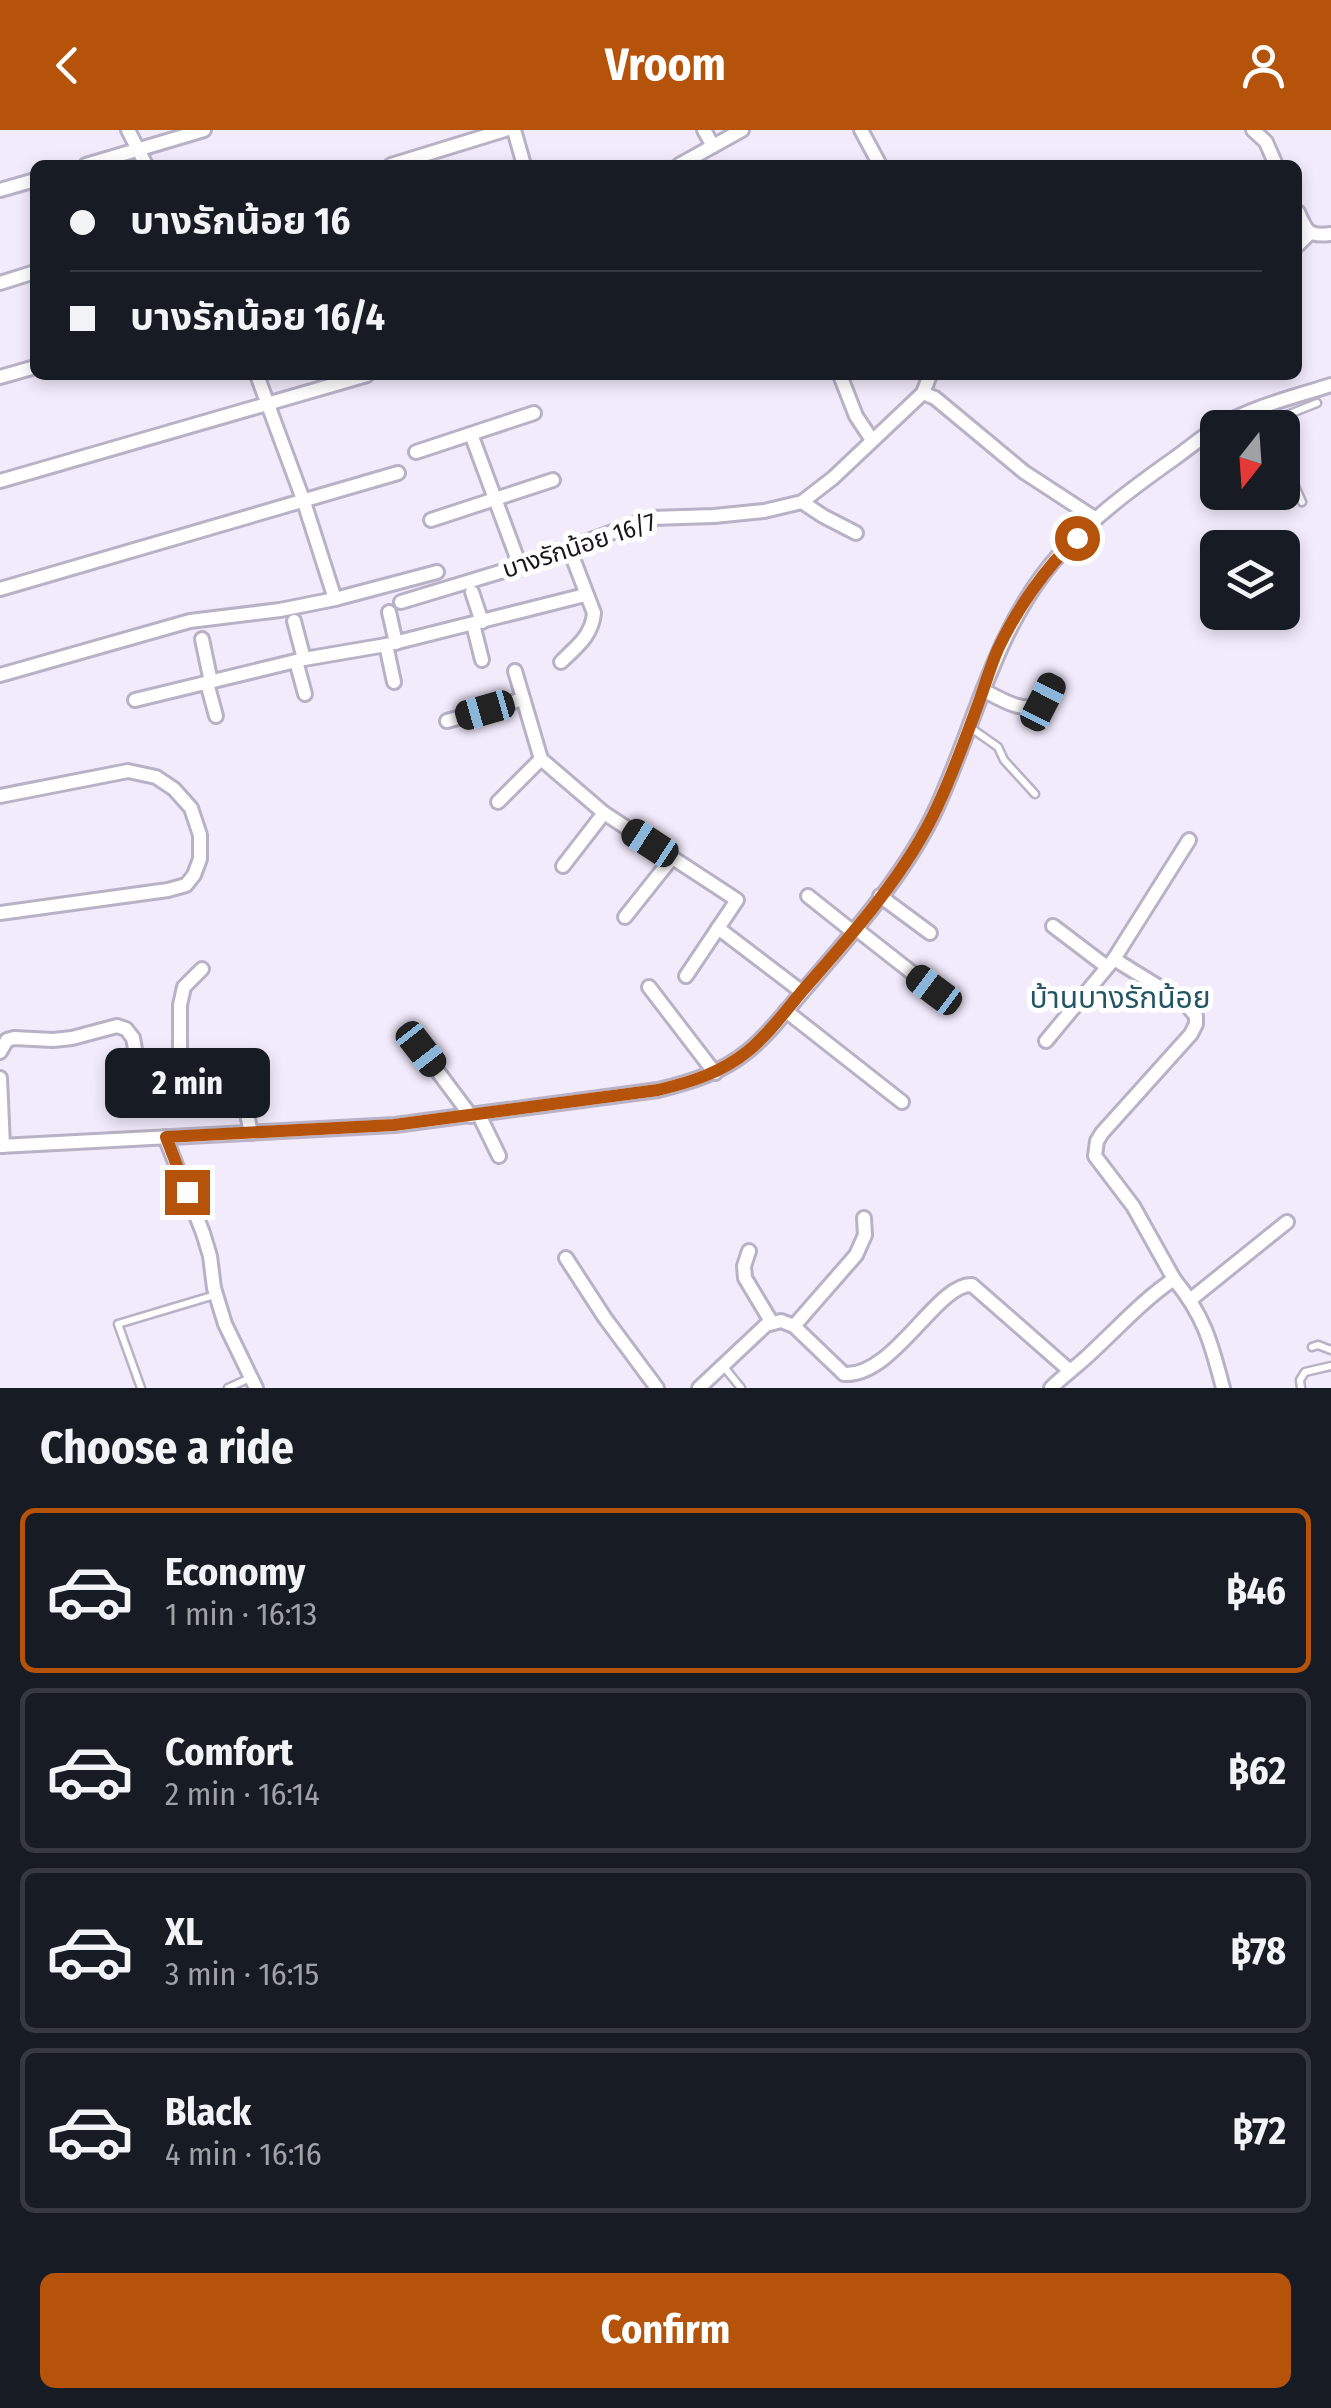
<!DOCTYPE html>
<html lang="en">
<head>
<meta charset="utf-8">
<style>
  body { margin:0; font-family:"Fira Sans Condensed","Noto Sans Thai",sans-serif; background:#242831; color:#f1f3f6; height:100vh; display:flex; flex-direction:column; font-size:38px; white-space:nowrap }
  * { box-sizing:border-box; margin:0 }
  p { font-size:32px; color:#9ea1a6 }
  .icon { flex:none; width:55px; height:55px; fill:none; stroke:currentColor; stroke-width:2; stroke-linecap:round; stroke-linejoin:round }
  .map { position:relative; height:1258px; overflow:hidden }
  .drawer { display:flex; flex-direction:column; background:#171b24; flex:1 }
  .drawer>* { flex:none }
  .hud { position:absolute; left:30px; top:30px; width:1272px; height:220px; border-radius:15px; box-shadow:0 5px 15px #0003; display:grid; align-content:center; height:220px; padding:0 40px; background:#171b24 }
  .needle { width:65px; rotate:197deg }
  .tools { position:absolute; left:1200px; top:280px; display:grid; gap:20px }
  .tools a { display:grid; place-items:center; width:100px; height:100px; border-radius:15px; background:#171b24; box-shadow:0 5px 15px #0003; font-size:50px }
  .end { position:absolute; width:45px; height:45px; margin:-22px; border:12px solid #b45309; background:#fff; box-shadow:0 0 0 5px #fff }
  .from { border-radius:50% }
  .bubble { position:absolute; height:70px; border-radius:15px; background:#171b24; box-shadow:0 5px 15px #0003; font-size:32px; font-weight:700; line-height:70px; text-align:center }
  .car { position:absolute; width:30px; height:60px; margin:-30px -15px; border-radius:12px; box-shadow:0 0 8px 2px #0007; background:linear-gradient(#222 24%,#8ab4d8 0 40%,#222 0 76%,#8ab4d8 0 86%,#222 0) }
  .hud b { display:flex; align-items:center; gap:35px; height:95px; font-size:38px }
  .hud b+b { border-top:2px solid #363941 }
  .hud i { width:25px; height:25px; background:#f1f3f6 }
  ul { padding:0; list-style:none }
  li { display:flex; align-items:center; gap:30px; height:165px; margin:0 20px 15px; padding:0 20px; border:5px solid #363941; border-radius:15px }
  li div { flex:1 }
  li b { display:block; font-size:38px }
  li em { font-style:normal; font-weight:700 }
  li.active { border-color:#b45309 }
  li>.icon { width:90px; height:90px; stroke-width:1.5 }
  h2 { padding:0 40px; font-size:45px; line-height:120px }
  .primary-button { display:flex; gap:20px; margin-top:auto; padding:20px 40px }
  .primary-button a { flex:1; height:115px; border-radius:15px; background:#b45309; color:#fff; font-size:40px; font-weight:700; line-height:115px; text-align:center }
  header { display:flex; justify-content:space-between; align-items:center; height:130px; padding:0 40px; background:#b45309; color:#fff; font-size:45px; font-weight:700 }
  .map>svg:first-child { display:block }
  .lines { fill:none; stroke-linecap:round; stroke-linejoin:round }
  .service-casing { stroke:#b9b1c5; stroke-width:11 }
  .minor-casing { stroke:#b9b1c5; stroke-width:18 }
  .service { stroke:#fff; stroke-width:6 }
  .minor { stroke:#fff; stroke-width:12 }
  .route { stroke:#b45309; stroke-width:12 }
  .labels { text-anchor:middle; stroke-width:10; stroke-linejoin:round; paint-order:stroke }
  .street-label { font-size:25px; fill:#18151c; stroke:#fff }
  .quarter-label { font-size:30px; fill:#225665; stroke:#fff }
</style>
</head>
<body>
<header><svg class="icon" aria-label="back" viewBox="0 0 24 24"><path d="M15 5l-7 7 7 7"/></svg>Vroom<svg class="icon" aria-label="person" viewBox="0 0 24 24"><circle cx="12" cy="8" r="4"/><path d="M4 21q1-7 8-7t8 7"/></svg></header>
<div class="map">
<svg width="1331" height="1258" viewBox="0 0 1331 1258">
  <rect width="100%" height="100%" fill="#f2ebfc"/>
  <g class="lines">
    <g class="service-casing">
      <g id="service">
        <polyline points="1261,277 1269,298"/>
        <polyline points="1267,293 1317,273"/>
        <polyline points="1282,327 1302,372"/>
        <polyline points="971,598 998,617 1004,630 1035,664"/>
        <polyline points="1312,1217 1318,1215 1331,1220"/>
        <polyline points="724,1237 741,1258"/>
        <polyline points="141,1258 118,1194 215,1165"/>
        <polyline points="228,1258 250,1248"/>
        <polyline points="1301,1258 1300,1250 1305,1242 1331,1236"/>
      </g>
    </g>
    <g class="minor-casing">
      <g id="minor">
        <polyline points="128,0 146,35"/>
        <polyline points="514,0 524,35"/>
        <polyline points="704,0 713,16"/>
        <polyline points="861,0 880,35"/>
        <polyline points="1253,0 1266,12 1276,35"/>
        <polyline points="86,35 204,0"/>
        <polyline points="391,35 505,0"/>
        <polyline points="679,35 742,0"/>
        <polyline points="0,60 35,50"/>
        <path d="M1298,82C1306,101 1308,107 1331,104"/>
        <polyline points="1298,115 1310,103"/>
        <polyline points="0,153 35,142"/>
        <polyline points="257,245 304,372 335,469"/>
        <polyline points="840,245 856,286 872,310"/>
        <polyline points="0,247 35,237"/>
        <polyline points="923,263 930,245"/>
        <polyline points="471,304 520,436"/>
        <polyline points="416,322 534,283"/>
        <polyline points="0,351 367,245"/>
        <polyline points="802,372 823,386 856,403"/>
        <polyline points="431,390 553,350"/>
        <polyline points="0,459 398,343"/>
        <polyline points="472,462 482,492"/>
        <polyline points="401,472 520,436 651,388 714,386 764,381 802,372 833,348 923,263 935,268 1024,342 1096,389"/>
        <polyline points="389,482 396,513"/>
        <polyline points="294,491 304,529"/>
        <polyline points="473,494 482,530"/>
        <polyline points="202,509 211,552"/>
        <polyline points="386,515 394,552"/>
        <polyline points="296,531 305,564"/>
        <path d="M561,532C576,517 592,506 594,483L569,418"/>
        <polyline points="515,541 541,629 604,683 737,770 686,846"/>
        <polyline points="0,545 190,491 280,480 335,469 437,442"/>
        <polyline points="207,553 216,586"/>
        <path d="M983,560C997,567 1023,584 1039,575C1046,572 1049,561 1053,554"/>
        <polyline points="135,570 304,529 386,515 585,465"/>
        <polyline points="447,591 523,569"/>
        <polyline points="0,666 128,641 156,647 174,659 191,678 200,705 200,729 194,745 186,755 168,760 0,783"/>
        <polyline points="498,672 541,629"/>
        <polyline points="563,736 604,683"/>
        <polyline points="808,766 852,801"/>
        <polyline points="880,766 930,803"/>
        <polyline points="625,787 672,728"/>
        <polyline points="1053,796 1107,837"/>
        <polyline points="718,798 802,862"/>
        <polyline points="855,798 934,860"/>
        <polyline points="1114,829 1185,873 1196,886 1196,894 1191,904 1102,1003 1097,1011 1095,1026 1133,1076 1174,1149"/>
        <polyline points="649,857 715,943"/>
        <polyline points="786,881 902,972"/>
        <polyline points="1046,911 1114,829 1189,710"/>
        <polyline points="421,919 471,986"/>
        <polyline points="0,922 7,910 14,908 53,910 72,908 117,896 126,899 133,908 143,963 153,969 164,968 175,961 180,944 180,875 184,857 202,839"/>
        <polyline points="236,931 251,1003"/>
        <polyline points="0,948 3,1016"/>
        <polyline points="479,985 499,1026"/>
        <polyline points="165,1007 203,1103 210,1126 214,1158 225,1194 256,1258"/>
        <path d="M0,1016L395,995L658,960C691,952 721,943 748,921C770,903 786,881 804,860C851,805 907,743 937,677C976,592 995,497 1059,425C1092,388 1134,357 1175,328C1189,318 1203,306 1218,297C1252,277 1293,267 1331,255"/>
        <polyline points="749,1121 744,1136 745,1148 772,1193"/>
        <polyline points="566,1128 605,1188 657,1258"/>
        <polyline points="1190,1170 1287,1092"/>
        <polyline points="794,1196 856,1125 865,1105 864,1088"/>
        <path d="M699,1258L766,1195L781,1191L794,1196L844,1244C894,1247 937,1153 972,1155L1069,1240"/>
        <path d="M1051,1258C1064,1245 1079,1235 1092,1222C1119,1197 1143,1170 1174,1149C1205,1187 1211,1213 1223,1258"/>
      </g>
    </g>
    <use href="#service" class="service"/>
    <use href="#minor" class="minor"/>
  </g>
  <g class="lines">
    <path class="route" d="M187,1062L166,1007L394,995L658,960C691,952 721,943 748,921C770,903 786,880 804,859C851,806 909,740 938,675C954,641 967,604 980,569C986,552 991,535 998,519C1017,479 1045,438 1077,408"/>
  </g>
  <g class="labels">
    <g class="street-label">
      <text transform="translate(579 415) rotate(-18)" y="9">บางรักน้อย 16/7</text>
    </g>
    <g class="quarter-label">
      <text x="1120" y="878">บ้านบางรักน้อย</text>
    </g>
  </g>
</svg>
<div class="tools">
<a><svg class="needle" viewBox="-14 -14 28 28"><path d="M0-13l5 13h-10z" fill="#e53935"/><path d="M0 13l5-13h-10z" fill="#9ea1a6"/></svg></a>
<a><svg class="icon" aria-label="layers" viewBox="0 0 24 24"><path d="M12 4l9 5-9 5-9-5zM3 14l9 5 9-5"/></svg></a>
</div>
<i class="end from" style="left:1077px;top:408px"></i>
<i class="end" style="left:187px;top:1062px"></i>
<div class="bubble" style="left:105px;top:918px;width:165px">2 min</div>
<i class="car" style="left:1043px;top:572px;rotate:27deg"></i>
<i class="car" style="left:485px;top:580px;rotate:254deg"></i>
<i class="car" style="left:650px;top:713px;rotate:303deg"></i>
<i class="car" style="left:934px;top:860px;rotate:307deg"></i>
<i class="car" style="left:421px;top:919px;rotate:142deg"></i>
<div class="hud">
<b><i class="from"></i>บางรักน้อย 16</b>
<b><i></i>บางรักน้อย 16/4</b>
</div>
</div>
<section class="drawer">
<h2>Choose a ride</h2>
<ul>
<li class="active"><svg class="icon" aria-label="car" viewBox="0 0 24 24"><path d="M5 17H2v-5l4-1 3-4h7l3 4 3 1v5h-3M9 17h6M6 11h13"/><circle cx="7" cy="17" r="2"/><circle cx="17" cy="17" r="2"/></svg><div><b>Economy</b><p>1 min · 16:13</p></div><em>฿46</em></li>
<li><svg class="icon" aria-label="car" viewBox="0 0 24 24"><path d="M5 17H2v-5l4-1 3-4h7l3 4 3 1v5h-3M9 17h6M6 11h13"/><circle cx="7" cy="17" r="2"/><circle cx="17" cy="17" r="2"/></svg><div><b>Comfort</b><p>2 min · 16:14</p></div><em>฿62</em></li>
<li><svg class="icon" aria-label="car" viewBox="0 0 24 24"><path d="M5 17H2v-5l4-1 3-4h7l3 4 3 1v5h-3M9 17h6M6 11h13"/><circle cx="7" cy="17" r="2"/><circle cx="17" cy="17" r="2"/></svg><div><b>XL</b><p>3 min · 16:15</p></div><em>฿78</em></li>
<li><svg class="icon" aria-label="car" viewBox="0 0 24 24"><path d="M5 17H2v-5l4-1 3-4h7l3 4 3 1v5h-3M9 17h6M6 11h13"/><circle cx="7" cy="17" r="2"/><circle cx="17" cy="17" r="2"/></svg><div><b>Black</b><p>4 min · 16:16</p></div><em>฿72</em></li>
</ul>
<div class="primary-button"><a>Confirm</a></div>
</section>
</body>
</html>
